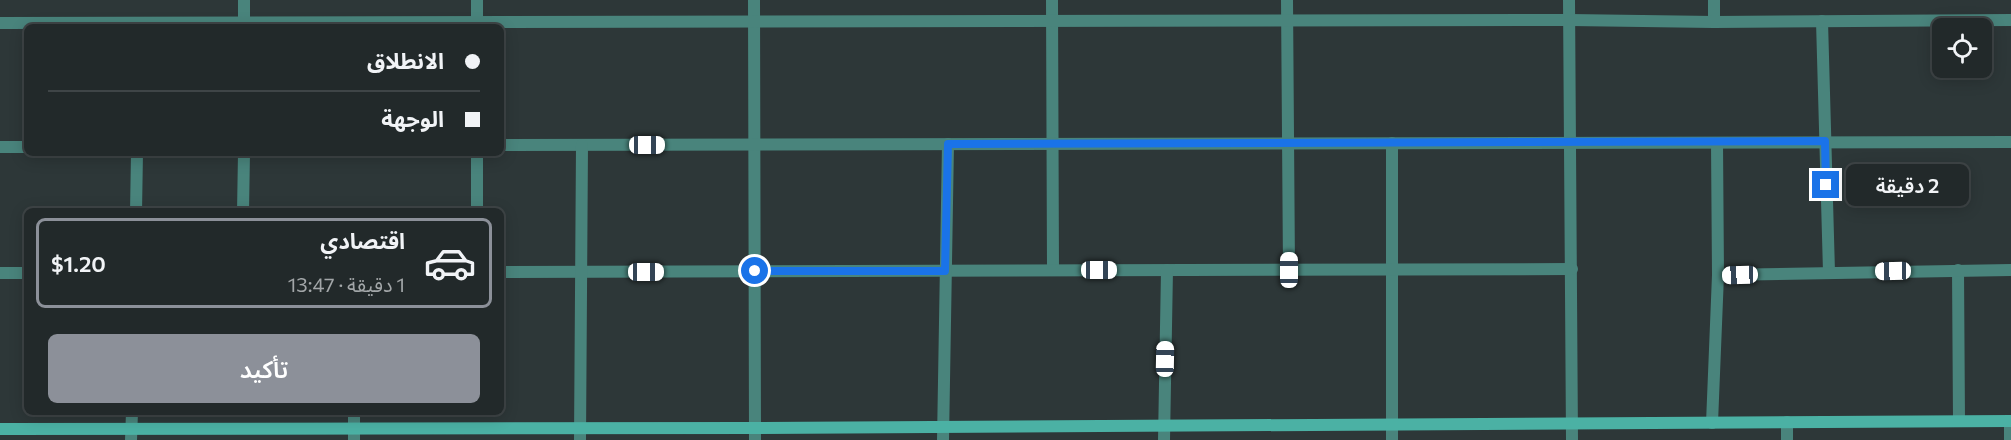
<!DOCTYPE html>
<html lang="ar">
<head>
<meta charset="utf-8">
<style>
  body { margin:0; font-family:Commissioner,"Noto Sans Arabic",sans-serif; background:#2a3132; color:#f1f3f6; direction:rtl; height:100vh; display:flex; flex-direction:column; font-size:22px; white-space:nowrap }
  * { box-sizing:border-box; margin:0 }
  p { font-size:20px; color:#a2a6a8 }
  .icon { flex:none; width:33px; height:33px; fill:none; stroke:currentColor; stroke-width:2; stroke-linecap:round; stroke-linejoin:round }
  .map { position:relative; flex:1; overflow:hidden; direction:ltr }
  .panel { position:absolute; left:24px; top:208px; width:480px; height:207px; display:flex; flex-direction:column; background:#22292a; border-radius:9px; box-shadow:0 3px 15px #0003,0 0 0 2px #3f4547; direction:rtl }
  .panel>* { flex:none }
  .hud { position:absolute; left:24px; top:24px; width:480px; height:132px; border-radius:9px; box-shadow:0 3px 15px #0003,0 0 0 2px #3f4547; direction:rtl; display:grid; align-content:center; height:132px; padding:0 24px; background:#22292a }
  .fabs { position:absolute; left:1932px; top:18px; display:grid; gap:12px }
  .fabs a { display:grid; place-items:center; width:60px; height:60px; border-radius:9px; background:#22292a; box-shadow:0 3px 15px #0003,0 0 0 2px #3f4547; font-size:30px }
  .end { position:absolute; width:27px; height:27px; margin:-14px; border:8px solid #1a73e8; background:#fff; box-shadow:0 0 0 3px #fff }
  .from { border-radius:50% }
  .bubble { position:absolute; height:42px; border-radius:9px; background:#22292a; box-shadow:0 3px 15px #0003,0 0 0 2px #3f4547; font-size:20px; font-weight:600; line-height:42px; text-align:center; direction:rtl }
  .car { position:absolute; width:18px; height:36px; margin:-18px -9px; border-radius:8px; box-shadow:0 0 4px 2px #0007; background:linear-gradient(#fff 24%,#345 0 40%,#fff 0 76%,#345 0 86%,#fff 0) }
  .hud b { display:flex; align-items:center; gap:21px; height:57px; font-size:22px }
  .hud b+b { border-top:2px solid #3f4547 }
  .hud i { width:15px; height:15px; background:#f1f3f6 }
  ul { padding:10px 0 0; list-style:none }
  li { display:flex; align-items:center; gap:18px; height:90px; margin:0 12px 9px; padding:0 12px; border:3px solid transparent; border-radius:9px }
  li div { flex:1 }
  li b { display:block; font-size:22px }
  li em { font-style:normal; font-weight:600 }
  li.current { border-color:#8c9099 }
  li>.icon { width:54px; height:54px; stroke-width:1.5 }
  .button { display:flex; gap:12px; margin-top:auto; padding:12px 24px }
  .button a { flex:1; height:69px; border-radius:9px; background:#8c9099; color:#fff; font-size:24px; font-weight:600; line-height:69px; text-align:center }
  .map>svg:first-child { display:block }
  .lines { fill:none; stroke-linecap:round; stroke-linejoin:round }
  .street { stroke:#49847c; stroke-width:12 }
  .secondary { stroke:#4bb1a4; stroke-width:12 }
  .route { stroke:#1a73e8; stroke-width:8 }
</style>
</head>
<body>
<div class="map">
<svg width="2011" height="440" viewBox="0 0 2011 440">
  <rect width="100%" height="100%" fill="#2d3738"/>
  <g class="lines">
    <g class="street">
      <polyline points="244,0 244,27"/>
      <polyline points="477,0 477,27"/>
      <polyline points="754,0 755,440"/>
      <polyline points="1052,0 1053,270"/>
      <polyline points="1287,0 1289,270"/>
      <polyline points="1569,0 1572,440"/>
      <polyline points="1714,0 1714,22"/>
      <polyline points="1822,21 1829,272"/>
      <polyline points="0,23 1570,20 1714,22 2011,20"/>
      <polyline points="1392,143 1392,440"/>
      <polyline points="501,145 2011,142"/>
      <polyline points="0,147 27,147"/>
      <polyline points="477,153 477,212"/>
      <polyline points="136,212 137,153"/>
      <polyline points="243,212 244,153"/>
      <polyline points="1958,270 1959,421"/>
      <polyline points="501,272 1572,269"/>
      <polyline points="0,273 27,273"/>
      <polyline points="1718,275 2011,270"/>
      <polyline points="354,412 354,440"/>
      <polyline points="1787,422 1787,440"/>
      <polyline points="1712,423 1718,275 1717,143"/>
      <polyline points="131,440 132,412"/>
      <polyline points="580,440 582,145"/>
      <polyline points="943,440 948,144"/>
      <polyline points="1164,440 1167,270"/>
      <polyline points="2010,440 2010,421"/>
    </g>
    <polyline class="secondary" points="0,429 755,428 2011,421"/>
  </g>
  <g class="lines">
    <polyline class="route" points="755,271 945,271 948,144 1825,141 1826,185"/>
  </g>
</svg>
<div class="fabs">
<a><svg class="icon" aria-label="locate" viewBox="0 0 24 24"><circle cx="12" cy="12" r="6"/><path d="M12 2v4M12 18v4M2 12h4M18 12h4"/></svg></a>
</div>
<i class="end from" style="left:755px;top:271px"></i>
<i class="end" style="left:1826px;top:185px"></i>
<div class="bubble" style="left:1846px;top:164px;width:123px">2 دقيقة</div>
<i class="car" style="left:647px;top:145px;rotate:90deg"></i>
<i class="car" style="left:1099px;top:270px;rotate:90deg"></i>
<i class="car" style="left:1289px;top:270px;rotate:0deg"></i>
<i class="car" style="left:1893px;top:271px;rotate:269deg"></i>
<i class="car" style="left:646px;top:272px;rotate:90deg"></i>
<i class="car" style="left:1740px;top:275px;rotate:268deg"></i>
<i class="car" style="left:1165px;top:359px;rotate:1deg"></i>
<div class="hud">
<b><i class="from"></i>الانطلاق</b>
<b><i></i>الوجهة</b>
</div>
<section class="panel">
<ul>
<li class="current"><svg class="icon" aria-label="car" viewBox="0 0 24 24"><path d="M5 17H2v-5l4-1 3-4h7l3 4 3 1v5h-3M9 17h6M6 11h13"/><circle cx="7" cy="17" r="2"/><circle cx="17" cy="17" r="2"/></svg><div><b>اقتصادي</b><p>1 دقيقة · 13:47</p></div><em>$1.20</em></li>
</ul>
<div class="button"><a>تأكيد</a></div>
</section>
</div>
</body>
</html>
